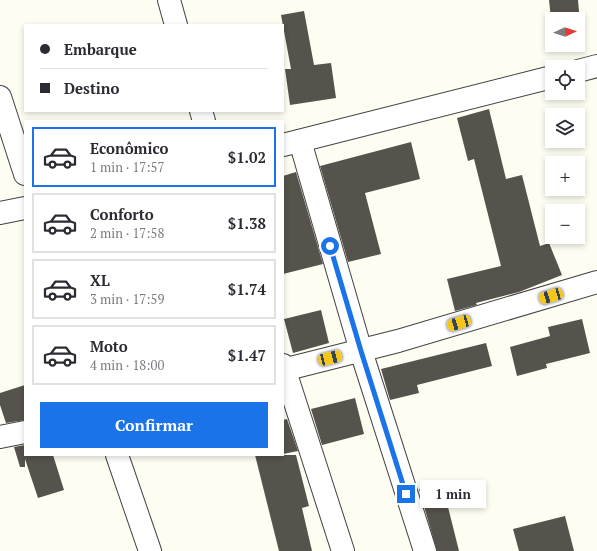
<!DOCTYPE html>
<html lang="pt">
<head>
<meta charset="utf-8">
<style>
  body { margin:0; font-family:"PT Serif",serif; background:#f2f2f3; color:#2b2b33; height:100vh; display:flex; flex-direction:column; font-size:15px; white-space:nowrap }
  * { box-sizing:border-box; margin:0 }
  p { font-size:13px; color:#7c7c81 }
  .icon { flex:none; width:22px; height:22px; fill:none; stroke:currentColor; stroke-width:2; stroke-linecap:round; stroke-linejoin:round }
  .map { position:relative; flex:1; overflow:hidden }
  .details { position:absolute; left:24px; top:120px; width:260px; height:336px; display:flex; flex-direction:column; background:#fff; border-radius:0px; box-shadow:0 2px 6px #0003 }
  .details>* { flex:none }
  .guide { position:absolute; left:24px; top:24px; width:260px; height:88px; border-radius:0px; box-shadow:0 2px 6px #0003; display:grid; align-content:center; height:88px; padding:0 16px; background:#fff }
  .needle { width:26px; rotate:86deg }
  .tools { position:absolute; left:545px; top:12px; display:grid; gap:8px }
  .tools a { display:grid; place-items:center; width:40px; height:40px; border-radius:0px; background:#fff; box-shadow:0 2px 6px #0003; font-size:20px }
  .end { position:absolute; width:18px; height:18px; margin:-9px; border:5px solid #1a73e8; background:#fff; box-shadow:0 0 0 2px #fff }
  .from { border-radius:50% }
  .bubble { position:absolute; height:28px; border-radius:0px; background:#fff; box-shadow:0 2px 6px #0003; font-size:13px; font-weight:800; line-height:28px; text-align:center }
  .car { position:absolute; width:12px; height:24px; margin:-12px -6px; border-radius:5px; box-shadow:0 0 3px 1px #0007; background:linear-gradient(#f5c518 24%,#345 0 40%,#f5c518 0 76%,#345 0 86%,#f5c518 0) }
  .guide b { display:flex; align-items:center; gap:14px; height:38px; font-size:15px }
  .guide b+b { border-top:1px solid #e1e1e2 }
  .guide i { width:10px; height:10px; background:#2b2b33 }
  ul { padding:7px 0 0; list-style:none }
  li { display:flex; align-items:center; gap:12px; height:60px; margin:0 8px 6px; padding:0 8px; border:2px solid #e1e1e2; border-radius:0px }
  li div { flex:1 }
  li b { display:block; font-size:15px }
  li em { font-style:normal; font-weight:800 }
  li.current { border-color:#1a73e8 }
  li>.icon { width:36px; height:36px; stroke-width:1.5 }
  .cta { display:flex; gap:8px; margin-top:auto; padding:8px 16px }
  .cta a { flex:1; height:46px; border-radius:0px; background:#1a73e8; color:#fff; font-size:16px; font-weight:800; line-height:46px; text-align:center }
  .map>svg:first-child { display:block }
  .building { fill:#56524c }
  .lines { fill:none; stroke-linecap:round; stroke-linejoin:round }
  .street-casing { stroke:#424242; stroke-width:24 }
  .street { stroke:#fff; stroke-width:22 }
  .route { stroke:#1a73e8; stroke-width:5 }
</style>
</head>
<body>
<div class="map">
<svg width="597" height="551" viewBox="0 0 597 551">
  <rect width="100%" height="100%" fill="#fdfdf2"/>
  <g class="building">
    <polygon points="549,0 578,0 581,35 578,35 578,19 552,19 552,28"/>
    <polygon points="304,11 314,65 331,63 336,98 290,105 285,69 291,69 281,15"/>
    <polygon points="489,109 506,179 522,175 540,246 549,243 562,275 519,292 476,303 477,305 455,311 447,279 501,266 474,159 468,161 457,118"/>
    <polygon points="411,142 420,179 365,193 381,254 348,262 320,166"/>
    <polygon points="296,172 323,264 283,274 283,176"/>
    <polygon points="321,310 329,343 293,353 284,319"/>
    <polygon points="582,319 590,353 546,364 547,368 517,376 510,347 550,336 548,327"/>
    <polygon points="486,343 492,366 417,385 419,393 390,400 381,369"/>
    <polygon points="25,385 25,420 6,423 0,405 0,393"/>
    <polygon points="355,398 364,434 322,445 311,409"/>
    <polygon points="287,419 298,451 283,454 283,420"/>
    <polygon points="25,445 25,455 53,455 64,490 38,498 25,459 25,467 20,467 14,447"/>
    <polygon points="255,455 296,455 309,506 302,508 312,551 279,551"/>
    <polygon points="442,483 459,551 437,551 419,489"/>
    <polygon points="565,516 574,551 519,551 513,529"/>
  </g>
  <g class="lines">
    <g class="street-casing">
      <g id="street">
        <polyline points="169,0 176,25"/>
        <polyline points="578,71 597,66"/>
        <polyline points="0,97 25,174"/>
        <polyline points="201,111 204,121"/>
        <polyline points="300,141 361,351 425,551"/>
        <polyline points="283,145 552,77"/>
        <polyline points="0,213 25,208"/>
        <polyline points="283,365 343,551"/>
        <polyline points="283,370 398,341 597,282"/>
        <polyline points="0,437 25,432"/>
        <polyline points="117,455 150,551"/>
      </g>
    </g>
    <use href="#street" class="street"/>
  </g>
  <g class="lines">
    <polyline class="route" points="330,246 361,351 406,494"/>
  </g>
</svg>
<div class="tools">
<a><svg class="needle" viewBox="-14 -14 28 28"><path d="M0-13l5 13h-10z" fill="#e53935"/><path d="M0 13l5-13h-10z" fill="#7c7c81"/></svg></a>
<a><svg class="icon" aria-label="locate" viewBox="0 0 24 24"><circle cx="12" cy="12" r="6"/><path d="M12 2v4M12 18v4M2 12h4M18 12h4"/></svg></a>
<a><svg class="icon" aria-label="layers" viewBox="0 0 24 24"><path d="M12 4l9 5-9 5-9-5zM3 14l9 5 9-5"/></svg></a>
<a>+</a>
<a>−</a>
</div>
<i class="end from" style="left:330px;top:246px"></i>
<i class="end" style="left:406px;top:494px"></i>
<div class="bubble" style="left:420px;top:480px;width:66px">1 min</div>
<i class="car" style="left:551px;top:296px;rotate:254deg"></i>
<i class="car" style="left:459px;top:323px;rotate:254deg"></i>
<i class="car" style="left:330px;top:358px;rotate:76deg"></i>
<div class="guide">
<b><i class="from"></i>Embarque</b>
<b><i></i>Destino</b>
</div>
<section class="details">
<ul>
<li class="current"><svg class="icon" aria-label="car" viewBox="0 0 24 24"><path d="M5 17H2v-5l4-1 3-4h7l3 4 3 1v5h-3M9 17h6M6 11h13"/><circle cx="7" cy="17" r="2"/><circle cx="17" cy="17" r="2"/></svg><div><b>Econômico</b><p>1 min · 17:57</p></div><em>$1.02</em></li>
<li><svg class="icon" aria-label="car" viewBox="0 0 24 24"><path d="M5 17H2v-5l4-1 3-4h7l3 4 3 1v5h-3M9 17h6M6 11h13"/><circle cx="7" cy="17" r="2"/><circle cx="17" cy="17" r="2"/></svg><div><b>Conforto</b><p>2 min · 17:58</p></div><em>$1.38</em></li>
<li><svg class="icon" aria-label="car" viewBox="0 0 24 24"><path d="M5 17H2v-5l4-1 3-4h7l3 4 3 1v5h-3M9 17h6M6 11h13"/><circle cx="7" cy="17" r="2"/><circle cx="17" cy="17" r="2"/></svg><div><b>XL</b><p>3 min · 17:59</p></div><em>$1.74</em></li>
<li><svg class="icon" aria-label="car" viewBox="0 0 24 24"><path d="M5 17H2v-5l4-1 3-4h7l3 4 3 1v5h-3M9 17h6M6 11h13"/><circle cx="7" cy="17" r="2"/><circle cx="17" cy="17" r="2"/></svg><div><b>Moto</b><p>4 min · 18:00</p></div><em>$1.47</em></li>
</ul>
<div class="cta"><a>Confirmar</a></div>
</section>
</div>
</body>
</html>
